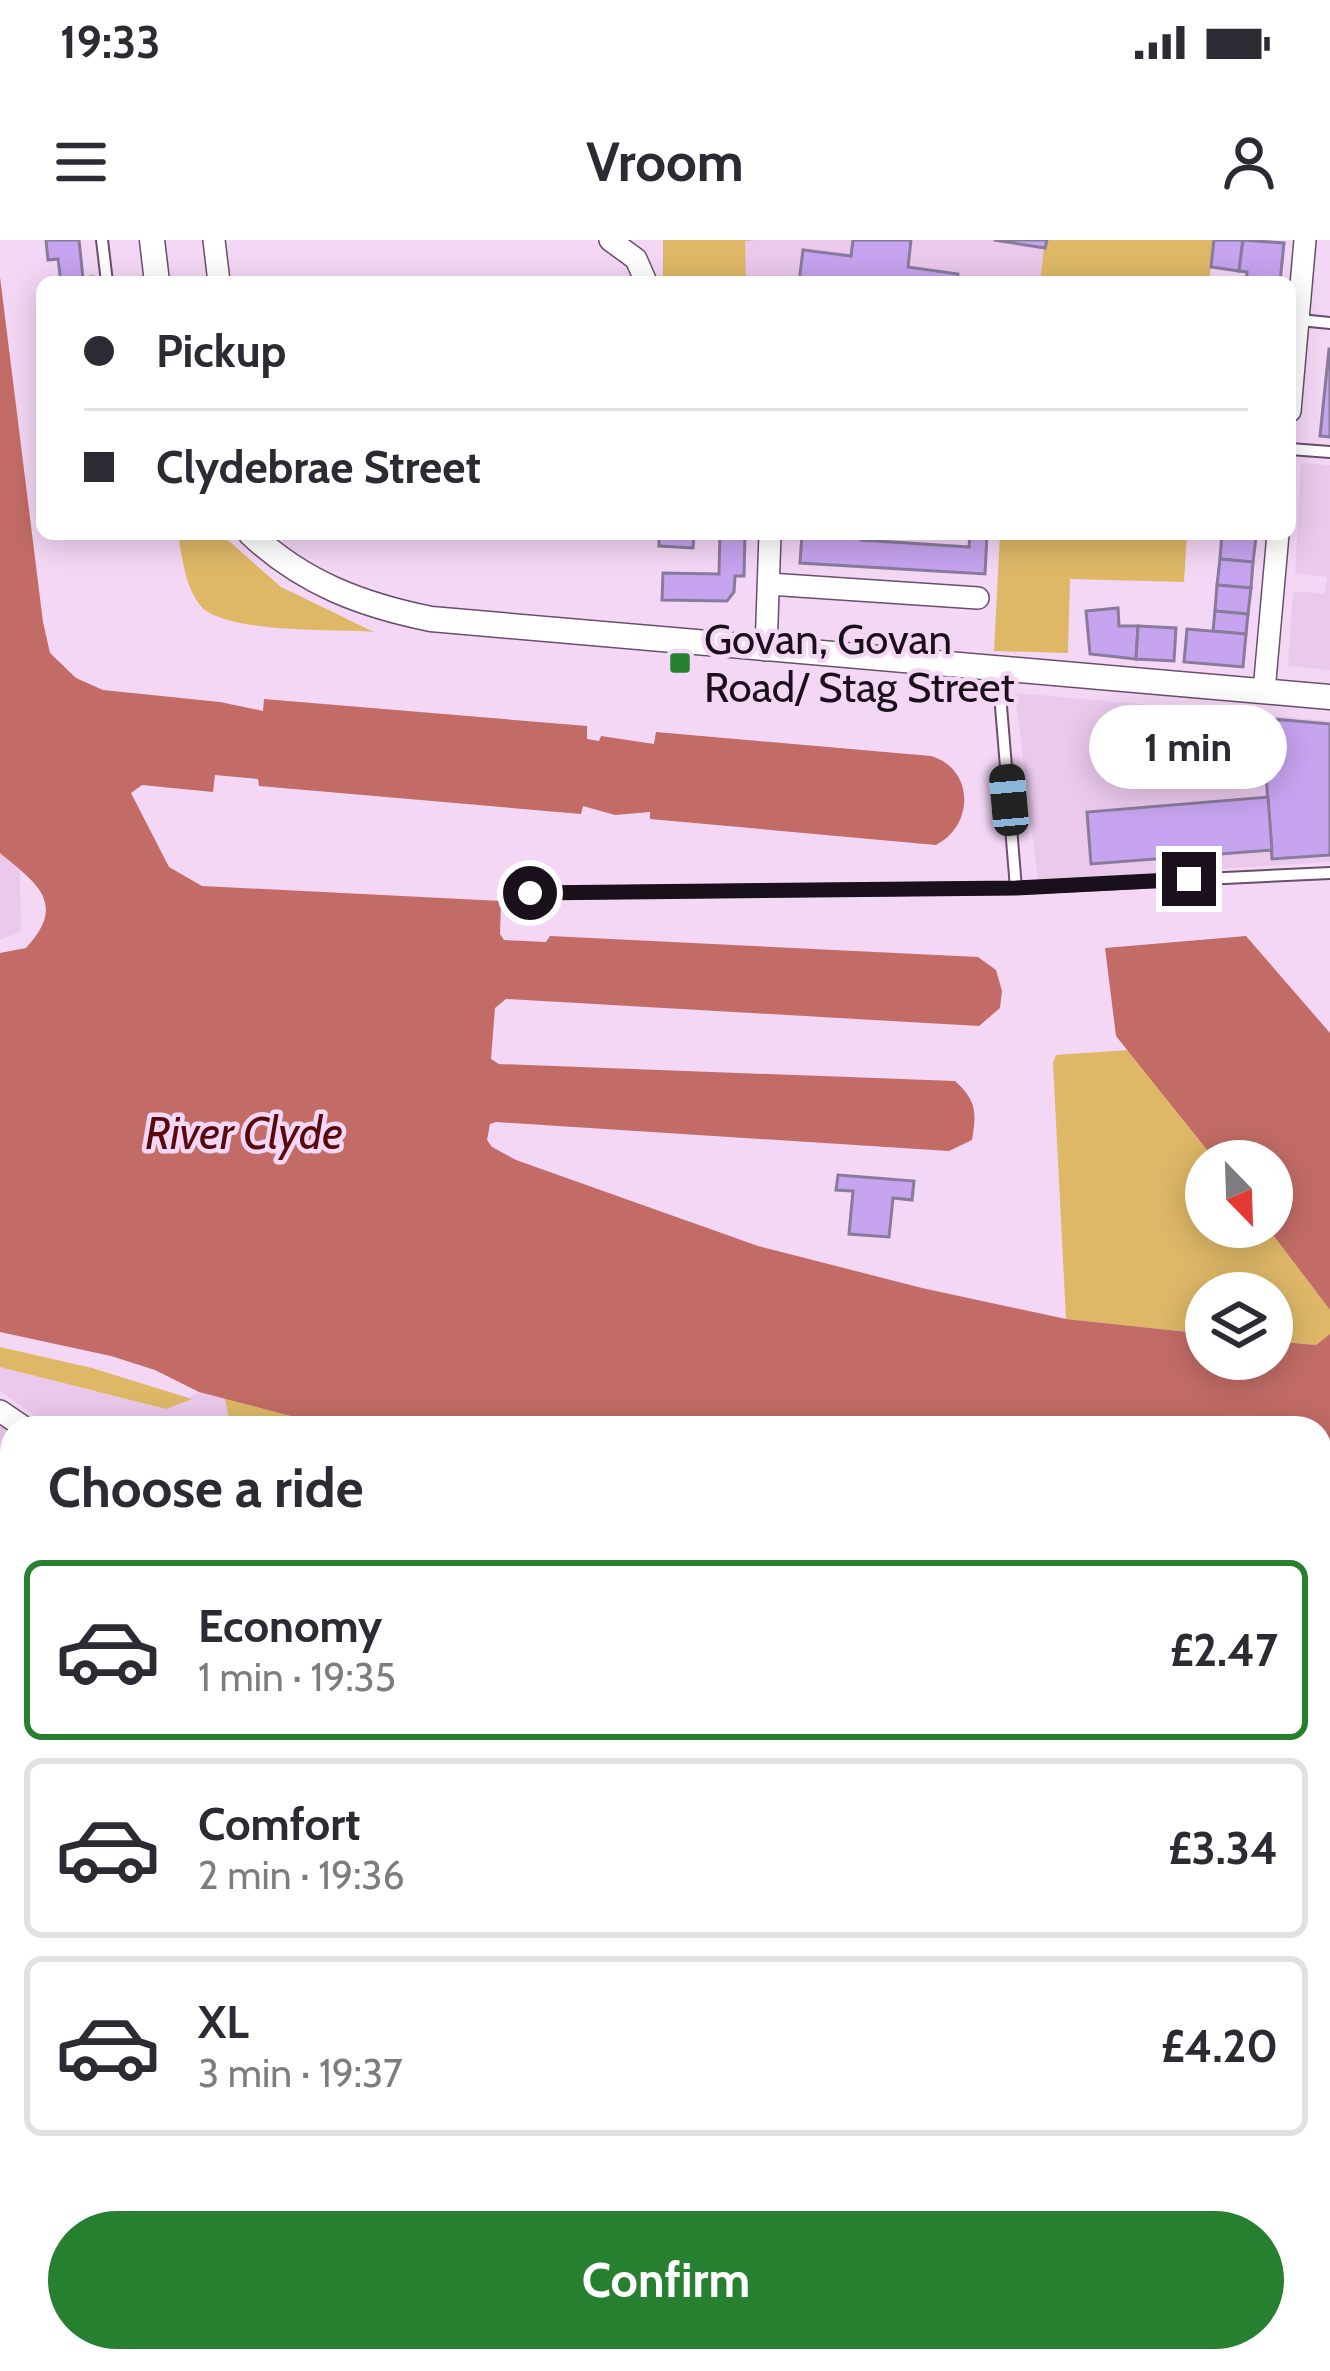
<!DOCTYPE html>
<html lang="en">
<head>
<meta charset="utf-8">
<style>
  body { margin:0; font-family:Cabin,sans-serif; background:#f7f7f7; color:#2b2b33; height:100vh; display:flex; flex-direction:column; font-size:45px; white-space:nowrap }
  * { box-sizing:border-box; margin:0 }
  p { font-size:39px; color:#7c7c81 }
  .icon { flex:none; width:66px; height:66px; fill:none; stroke:currentColor; stroke-width:2; stroke-linecap:round; stroke-linejoin:round }
  .map { position:relative; flex:1; overflow:hidden }
  .details { position:absolute; left:0px; top:1176px; width:1332px; height:957px; display:flex; flex-direction:column; background:#fff; border-radius:36px 36px 0 0; box-shadow:0 6px 30px #0003 }
  .details>* { flex:none }
  .banner { position:absolute; left:36px; top:36px; width:1260px; height:264px; border-radius:18px; box-shadow:0 6px 30px #0003; display:grid; align-content:center; height:264px; padding:0 48px; background:#fff }
  .needle { width:78px; rotate:157deg }
  .fabs { position:absolute; left:1185px; top:900px; display:grid; gap:24px }
  .fabs a { display:grid; place-items:center; width:108px; height:108px; border-radius:50%; background:#fff; box-shadow:0 6px 30px #0003; font-size:60px }
  .end { position:absolute; width:54px; height:54px; margin:-27px; border:15px solid #1a101b; background:#fff; box-shadow:0 0 0 6px #fff }
  .from { border-radius:50% }
  .bubble { position:absolute; height:84px; border-radius:42px; background:#fff; box-shadow:0 6px 30px #0003; font-size:39px; font-weight:800; line-height:84px; text-align:center }
  .car { position:absolute; width:36px; height:72px; margin:-36px -18px; border-radius:15px; box-shadow:0 0 9px 3px #0007; background:linear-gradient(#222 24%,#8ab4d8 0 40%,#222 0 76%,#8ab4d8 0 86%,#222 0) }
  .banner b { display:flex; align-items:center; gap:42px; height:114px; font-size:45px }
  .banner b+b { border-top:3px solid #e1e1e2 }
  .banner i { width:30px; height:30px; background:#2b2b33 }
  ul { padding:0; list-style:none }
  li { display:flex; align-items:center; gap:36px; height:180px; margin:0 24px 18px; padding:0 24px; border:6px solid #e1e1e2; border-radius:18px }
  li div { flex:1 }
  li b { display:block; font-size:45px }
  li em { font-style:normal; font-weight:800 }
  li.on { border-color:#27802f }
  li>.icon { width:108px; height:108px; stroke-width:1.5 }
  h2 { padding:0 48px; font-size:54px; line-height:144px }
  .cta { display:flex; gap:24px; margin-top:auto; padding:24px 48px }
  .cta a { flex:1; height:138px; border-radius:72px; background:#27802f; color:#fff; font-size:48px; font-weight:800; line-height:138px; text-align:center }
  .status { display:flex; justify-content:space-between; align-items:center; height:84px; padding:0 60px; background:#fff; direction:ltr }
  .status svg { height:33px; fill:currentColor }
  header { display:flex; justify-content:space-between; align-items:center; height:156px; padding:0 48px; background:#fff; font-size:54px; font-weight:800 }
  .map>svg:first-child { display:block }
  .built { fill:#ebc9ed }
  .green { fill:#deb867 }
  .forest { fill:#c09a47 }
  .water { fill:#c36c67 }
  .building { fill:#c6a4f0; stroke:#897b9c; stroke-width:3 }
  .lines { fill:none; stroke-linecap:round; stroke-linejoin:round }
  .service-casing { stroke:#684f6a; stroke-width:14 }
  .minor-casing { stroke:#684f6a; stroke-width:24 }
  .tertiary-casing { stroke:#684f6a; stroke-width:27 }
  .primary-casing { stroke:#fff; stroke-width:36 }
  .service { stroke:#fff; stroke-width:10 }
  .minor { stroke:#fff; stroke-width:21 }
  .tertiary { stroke:#fff; stroke-width:24 }
  .primary { stroke:#ebb2ef; stroke-width:33 }
  .rail { stroke:#605061; stroke-width:6 }
  .route { stroke:#1a101b; stroke-width:15 }
  .poi-dot { fill:#27802f; stroke:#f4d7f5; stroke-width:4.5 }
  .labels { text-anchor:middle; stroke-width:9; stroke-linejoin:round; paint-order:stroke }
  .poi-label { font-size:42px; fill:#1a101b; stroke:#f4d7f5; text-anchor:start }
  .water-label { font-size:45px; font-style:italic; fill:#5a080e; stroke:#f4d7f5 }
</style>
</head>
<body>
<div class="status"><b>19:33</b><svg viewBox="0 0 49 12"><path d="M0 12V9h3v3zM5 12V6h3v6zM10 12V3h3v9zM15 12V0h3v12zM26 1h20v11H26zM47 4h2v5h-2z"/></svg></div>
<header><svg class="icon" aria-label="menu" viewBox="0 0 24 24"><path d="M4 6h16M4 12h16M4 18h16"/></svg>Vroom<svg class="icon" aria-label="person" viewBox="0 0 24 24"><circle cx="12" cy="8" r="4"/><path d="M4 21q1-7 8-7t8 7"/></svg></header>
<div class="map">
<svg width="1330" height="2131" viewBox="0 0 1330 2131">
  <rect width="100%" height="100%" fill="#f4d7f5"/>
  <g class="built">
    <polygon points="663,0 1045,0 1040,42 663,42"/>
    <polygon points="1301,223 1330,225 1330,430 1288,426 1293,351 1325,354 1327,337 1295,333"/>
    <polygon points="1015,453 1330,481 1330,622 1038,640"/>
    <polygon points="0,613 20,630 21,691 0,700"/>
    <polygon points="0,1127 166,1169 199,1152 224,1155 231,1188 52,1188 0,1151"/>
    <polygon points="0,1182 12,1188 12,1730 0,1735"/>
  </g>
  <g class="green">
    <polygon points="663,0 758,0 745,1 746,42 663,42"/>
    <polygon points="1045,0 1214,0 1209,42 1040,42"/>
    <path d="M178,294H221L281,347L374,392C336,389 223,394 200,365C185,346 182,317 178,294Z"/>
    <polygon points="1000,294 1187,294 1184,342 1070,339 1068,413 994,411"/>
    <polygon points="1128,810 1216,921 1206,921 1206,987 1267,987 1330,1070 1330,1094 1316,1105 1272,1101 1272,1053 1206,1053 1206,1094 1066,1079 1053,823 1056,815"/>
    <polygon points="0,1107 92,1128 192,1159 166,1169 0,1127"/>
    <polygon points="224,1155 295,1177 315,1188 231,1188"/>
  </g>
  <g class="forest">
    <polygon points="287,2121 391,2121 393,2128 290,2131"/>
    <polygon points="553,2121 1311,2121 1321,2131 555,2131"/>
  </g>
  <g class="water">
    <path d="M0,37L43,382L50,413L76,438L103,450L220,462L263,471L264,459L587,486V499L599,501L601,496L654,504L656,492L931,516C975,529 974,586 936,605L650,579V572L615,575L583,566L581,574L259,546L258,539L215,535L213,552L142,545L131,553L169,627L202,646L501,661L500,694L504,700L546,702L550,696L978,717L996,730L1002,751L1000,768L979,786L506,759L495,768L491,819L499,824L955,841C976,860 977,872 972,900L949,911L496,882L490,884L487,900L492,907L516,920L758,1006L922,1048L1066,1079L1206,1094V1119H1272V1101L1316,1105L1330,1094V1525L1320,1524V1188H315L295,1177L199,1152L155,1130L111,1116L0,1092V713L26,708C68,663 36,643 0,613Z"/>
    <polygon points="1246,696 1330,793 1330,1070 1267,987 1272,987 1272,921 1216,921 1116,796 1105,708"/>
  </g>
  <g class="building">
    <polygon points="46,0 79,0 83,38 93,37 94,42 61,42 58,19 48,20"/>
    <polygon points="853,0 911,0 908,27 958,34 957,42 799,42 803,10 851,16"/>
    <polygon points="994,0 1047,0 1045,8"/>
    <polygon points="1214,0 1243,0 1239,31 1211,27"/>
    <polygon points="1243,0 1284,3 1280,42 1246,42 1247,32 1239,31"/>
    <polygon points="1329,109 1330,109 1330,197 1320,196"/>
    <polygon points="659,294 694,294 693,308 659,306"/>
    <polygon points="720,294 745,294 744,336 735,336 734,352 727,361 662,360 663,333 719,334"/>
    <polygon points="802,294 862,294 861,300 969,307 970,294 987,294 985,334 800,323"/>
    <polygon points="1222,294 1256,297 1253,322 1220,319"/>
    <polygon points="1220,319 1253,322 1251,348 1217,345"/>
    <polygon points="1217,345 1251,348 1248,374 1215,371"/>
    <polygon points="1118,368 1119,386 1138,386 1136,419 1090,414 1086,371"/>
    <polygon points="1215,371 1248,374 1246,394 1213,391"/>
    <polygon points="1138,386 1176,388 1174,421 1136,419"/>
    <polygon points="1187,389 1246,394 1243,427 1184,422"/>
    <polygon points="1262,478 1330,484 1330,615 1272,619"/>
    <polygon points="1268,557 1272,610 1091,624 1087,572"/>
    <polygon points="838,935 914,941 912,960 893,958 889,997 849,994 853,951 836,950"/>
    <polygon points="0,2019 12,2022 12,2061 0,2058"/>
    <polygon points="174,2121 184,2121 186,2131 130,2131"/>
    <polygon points="434,2121 515,2121 518,2131 428,2131 426,2123"/>
  </g>
  <g class="lines">
    <g class="service-casing">
      <g id="service">
        <polyline points="102,0 107,42"/>
        <polyline points="1300,80 1330,83"/>
        <polyline points="1290,209 1330,212"/>
        <polyline points="998,430 1016,648"/>
        <polyline points="530,653 1016,648 1330,633"/>
        <polyline points="1320,2083 1330,2086"/>
      </g>
    </g>
    <g class="minor-casing">
      <g id="minor">
        <polyline points="214,0 219,42"/>
        <polyline points="610,0 636,19 646,42"/>
        <polyline points="1290,171 1305,0"/>
        <polyline points="769,344 978,358"/>
        <polyline points="766,410 770,294"/>
        <polyline points="1264,451 1278,294"/>
        <polyline points="0,1171 25,1188"/>
        <polyline points="257,2121 260,2131"/>
        <polyline points="530,2121 532,2131"/>
        <polyline points="30,2131 43,2121"/>
      </g>
    </g>
    <g class="tertiary-casing">
      <g id="tertiary">
        <polyline points="152,0 157,42"/>
        <path d="M251,294C303,343 362,365 431,379L1330,457"/>
        <polyline points="0,1749 12,1744"/>
        <polyline points="1320,1793 1330,1798"/>
      </g>
    </g>
    <g class="primary-casing">
      <g id="primary">
        <polyline points="0,1791 12,1785"/>
        <polyline points="0,1816 12,1811"/>
        <polyline points="1320,1854 1330,1858"/>
        <polyline points="1320,1881 1330,1886"/>
      </g>
    </g>
    <use href="#service" class="service"/>
    <use href="#minor" class="minor"/>
    <use href="#tertiary" class="tertiary"/>
    <use href="#primary" class="primary"/>
    <g class="rail">
      <polyline points="0,1888 12,1882"/>
      <polyline points="1320,1993 1330,2000"/>
      <polyline points="1320,2114 1330,2117"/>
    </g>
  </g>
  <g class="lines">
    <polyline class="route" points="530,653 1016,648 1189,639"/>
  </g>
  <rect class="poi-dot" x="668" y="411" width="24" height="24" rx="6"/>
  <g class="labels">
    <g class="poi-label">
      <text x="704" y="414">Govan, Govan<tspan x="704" dy="48">Road/ Stag Street</tspan></text>
    </g>
    <g class="water-label">
      <text x="244" y="909">River Clyde</text>
    </g>
  </g>
</svg>
<div class="fabs">
<a><svg class="needle" viewBox="-14 -14 28 28"><path d="M0-13l5 13h-10z" fill="#e53935"/><path d="M0 13l5-13h-10z" fill="#7c7c81"/></svg></a>
<a><svg class="icon" aria-label="layers" viewBox="0 0 24 24"><path d="M12 4l9 5-9 5-9-5zM3 14l9 5 9-5"/></svg></a>
</div>
<i class="end from" style="left:530px;top:653px"></i>
<i class="end" style="left:1189px;top:639px"></i>
<div class="bubble" style="left:1089px;top:465px;width:198px">1 min</div>
<i class="car" style="left:1009px;top:560px;rotate:355deg"></i>
<div class="banner">
<b><i class="from"></i>Pickup</b>
<b><i></i>Clydebrae Street</b>
</div>
<section class="details">
<h2>Choose a ride</h2>
<ul>
<li class="on"><svg class="icon" aria-label="car" viewBox="0 0 24 24"><path d="M5 17H2v-5l4-1 3-4h7l3 4 3 1v5h-3M9 17h6M6 11h13"/><circle cx="7" cy="17" r="2"/><circle cx="17" cy="17" r="2"/></svg><div><b>Economy</b><p>1 min · 19:35</p></div><em>£2.47</em></li>
<li><svg class="icon" aria-label="car" viewBox="0 0 24 24"><path d="M5 17H2v-5l4-1 3-4h7l3 4 3 1v5h-3M9 17h6M6 11h13"/><circle cx="7" cy="17" r="2"/><circle cx="17" cy="17" r="2"/></svg><div><b>Comfort</b><p>2 min · 19:36</p></div><em>£3.34</em></li>
<li><svg class="icon" aria-label="car" viewBox="0 0 24 24"><path d="M5 17H2v-5l4-1 3-4h7l3 4 3 1v5h-3M9 17h6M6 11h13"/><circle cx="7" cy="17" r="2"/><circle cx="17" cy="17" r="2"/></svg><div><b>XL</b><p>3 min · 19:37</p></div><em>£4.20</em></li>
</ul>
<div class="cta"><a>Confirm</a></div>
</section>
</div>
</body>
</html>
